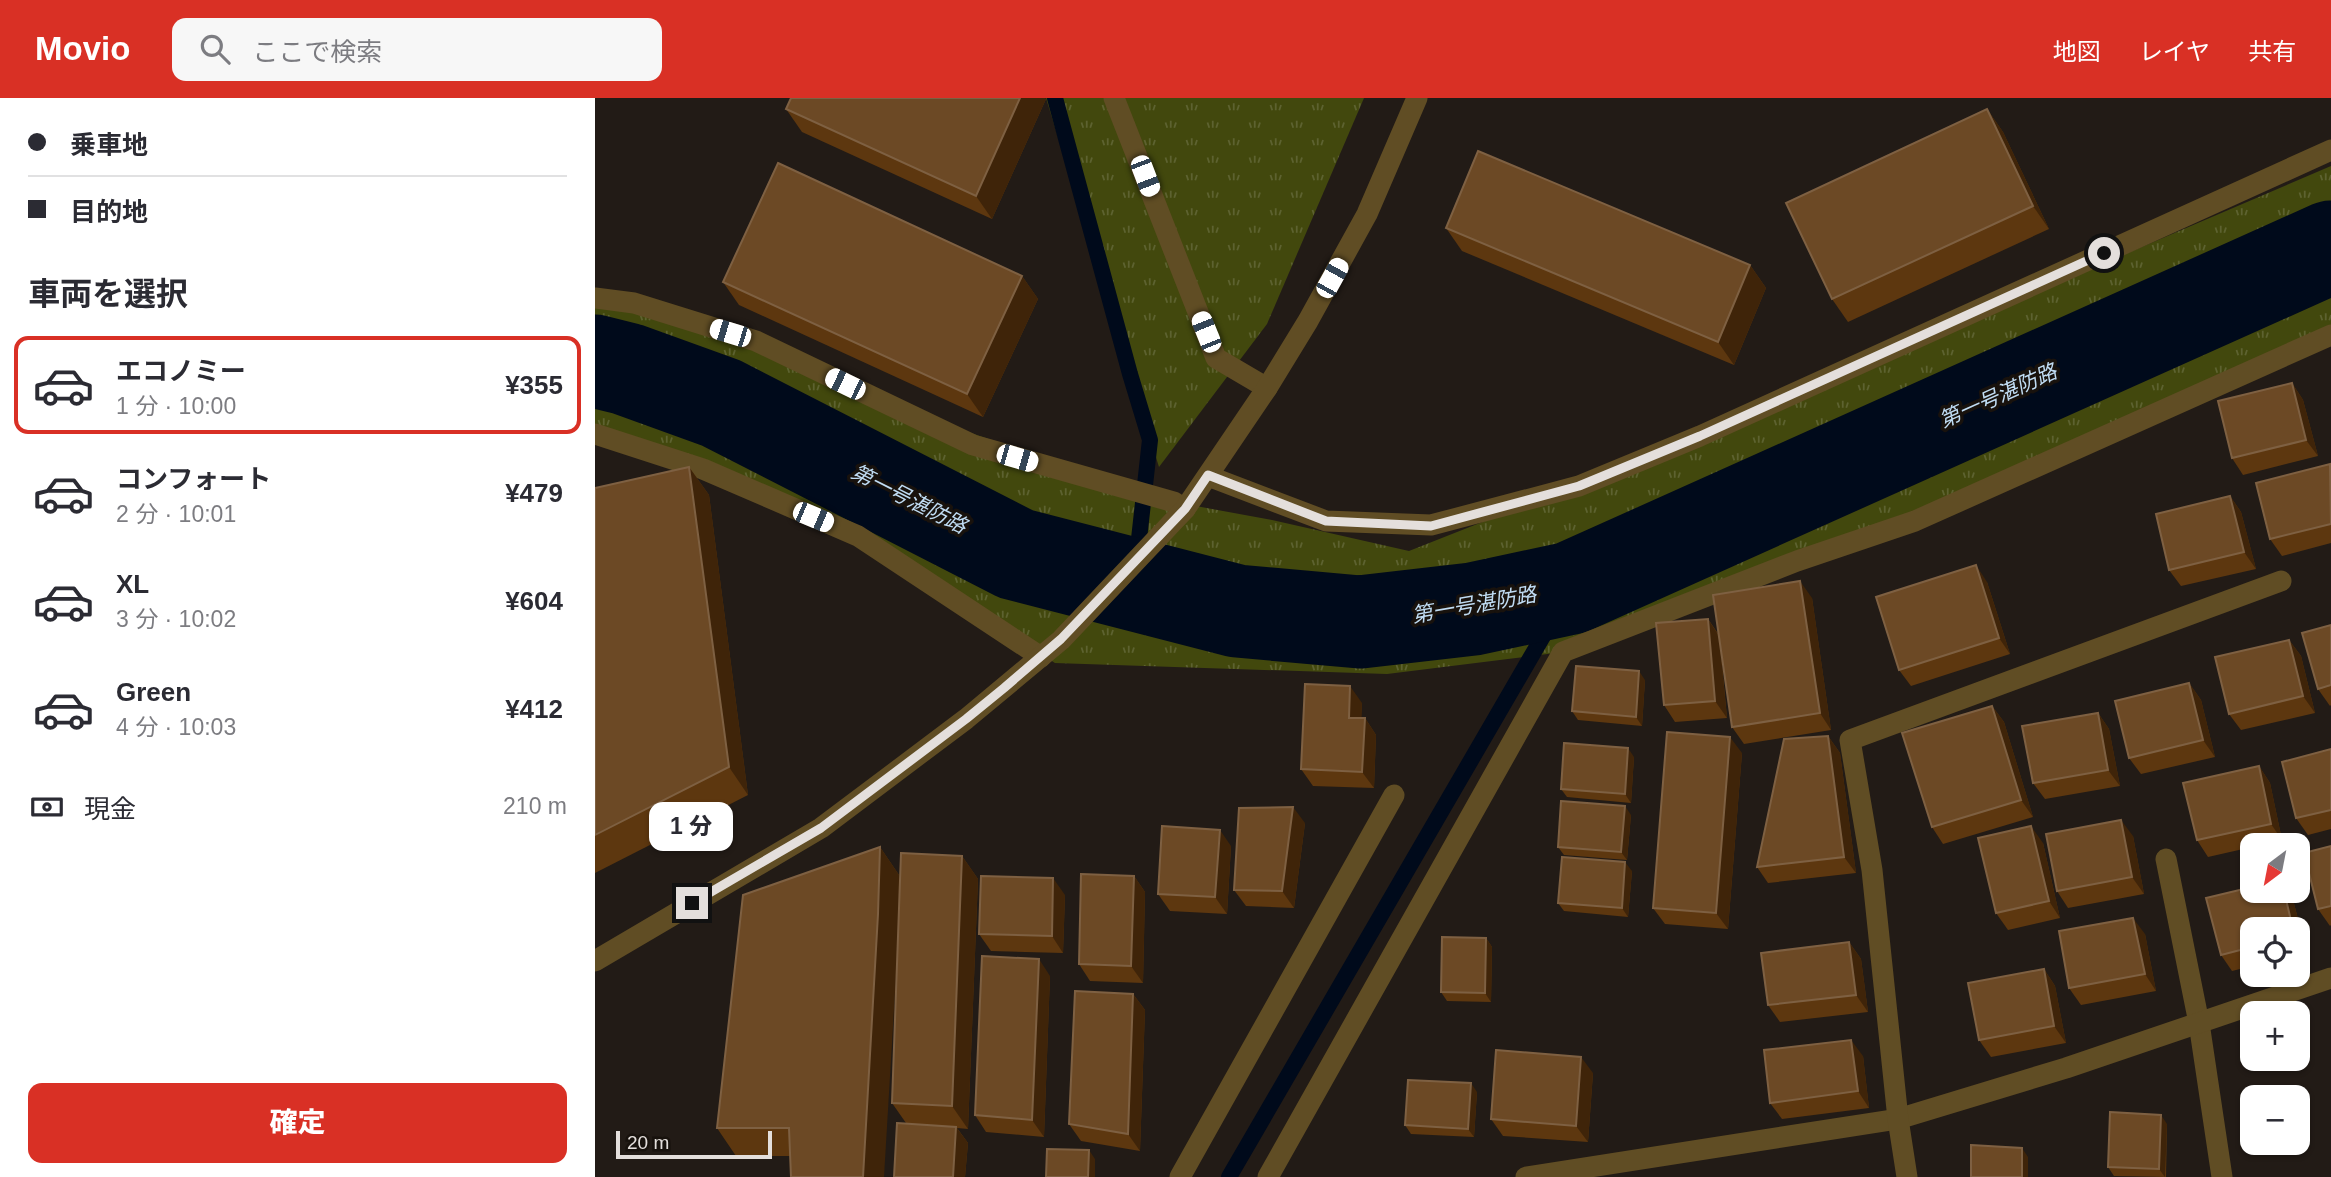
<!DOCTYPE html>
<html lang="ja">
<head>
<meta charset="utf-8">
<style>
  body { margin:0; font-family:Arial,"Noto Sans JP",sans-serif; background:#f7f7f7; color:#2b2b33; height:100vh; display:flex; flex-direction:column; font-size:26px; white-space:nowrap }
  * { box-sizing:border-box; margin:0 }
  p { font-size:23px; color:#7c7c81 }
  .icon { flex:none; width:38px; height:38px; fill:none; stroke:currentColor; stroke-width:2; stroke-linecap:round; stroke-linejoin:round }
  .map { position:relative; flex:1; overflow:hidden }
  .panel { display:flex; flex-direction:column; background:#fff; width:595px }
  .panel>* { flex:none }
  .hud { display:grid; align-content:center; height:154px; padding:0 28px; background:#fff }
  .needle { width:46px; rotate:212deg }
  .tools { position:absolute; left:1645px; top:735px; display:grid; gap:14px }
  .tools a { display:grid; place-items:center; width:70px; height:70px; border-radius:14px; background:#fff; box-shadow:0 2px 5px #0004; font-size:35px }
  .scale { position:absolute; left:21px; bottom:18px; width:156px; box-sizing:border-box; padding-left:7px; border:4px solid #e4dfdc; border-top:0; font-size:19px; line-height:24px; white-space:nowrap; color:#e4dfdc; -webkit-text-stroke:5px #18120d; paint-order:stroke }
  .end { position:absolute; width:32px; height:32px; margin:-16px; border:9px solid #e4dfdc; background:#111; box-shadow:0 0 0 4px #111 }
  .from { border-radius:50% }
  .bubble { position:absolute; height:49px; border-radius:14px; background:#fff; box-shadow:0 2px 5px #0004; font-size:23px; font-weight:800; line-height:49px; text-align:center }
  .car { position:absolute; width:21px; height:42px; margin:-21px -10px; border-radius:9px; box-shadow:0 0 5px 2px #0007; background:linear-gradient(#fff 24%,#345 0 40%,#fff 0 76%,#345 0 86%,#fff 0) }
  .hud b { display:flex; align-items:center; gap:24px; height:66px; font-size:26px }
  .hud b+b { border-top:2px solid #e1e1e2 }
  .hud i { width:18px; height:18px; background:#2b2b33 }
  ul { padding:0; list-style:none }
  li { display:flex; align-items:center; gap:21px; height:98px; margin:0 14px 10px; padding:0 14px; border:4px solid transparent; border-radius:14px }
  li div { flex:1 }
  li b { display:block; font-size:26px }
  li em { font-style:normal; font-weight:800 }
  li.active { border-color:#d93025 }
  li>.icon { width:63px; height:63px; stroke-width:1.5 }
  h2 { padding:0 28px; font-size:32px; line-height:84px }
  .pay { display:flex; align-items:center; gap:18px; height:77px; padding:0 28px; font-size:26px }
  .pay p { margin-inline-start:auto }
  .button { display:flex; gap:14px; margin-top:auto; padding:14px 28px }
  .button a { flex:1; height:80px; border-radius:14px; background:#d93025; color:#fff; font-size:28px; font-weight:800; line-height:80px; text-align:center }
  header { display:flex; align-items:center; gap:42px; box-sizing:border-box; height:98px; padding:0 35px; background:#d93025; color:#fff }
  header strong { font-size:33px }
  nav { display:flex; gap:38px; margin-inline-start:auto; font-size:24px }
  .search { width:490px; height:63px; background:#f7f7f7; display:flex; align-items:center; gap:18px; box-sizing:border-box; padding:0 24px; border-radius:14px; color:#7c7c81; font-size:26px }
  main { display:flex; flex:1; min-height:0 }
  .map>svg:first-child { display:block }
  .grass { fill:url(#grass-tufts) }
  .lines { fill:none; stroke-linecap:round; stroke-linejoin:round }
  .stream { stroke:#000a1b; stroke-width:16 }
  .river { stroke:#000a1b; stroke-width:93 }
  .minor { stroke:#604d24; stroke-width:21 }
  .wall { fill:#5d370f }
  .shaded-wall { fill:#3f2409 }
  .building { fill:#6c4925; stroke:#7e6042; stroke-width:2 }
  .route { stroke:#e4dfdc; stroke-width:9 }
  .labels { text-anchor:middle; stroke-width:7; stroke-linejoin:round; paint-order:stroke }
  .water-label { font-size:21px; font-style:italic; fill:#c0dcf3; stroke:#18120d }
</style>
</head>
<body>
<header>
<strong>Movio</strong>
<div class="search"><svg class="icon" aria-label="search" viewBox="0 0 24 24"><circle cx="10" cy="10" r="6"/><path d="M15 15l6 6"/></svg>ここで検索</div>
<nav><a>地図</a><a>レイヤ</a><a>共有</a></nav>
</header>
<main>
<section class="panel">
<div class="hud">
<b><i class="from"></i>乗車地</b>
<b><i></i>目的地</b>
</div>
<h2>車両を選択</h2>
<ul>
<li class="active"><svg class="icon" aria-label="car" viewBox="0 0 24 24"><path d="M5 17H2v-5l4-1 3-4h7l3 4 3 1v5h-3M9 17h6M6 11h13"/><circle cx="7" cy="17" r="2"/><circle cx="17" cy="17" r="2"/></svg><div><b>エコノミー</b><p>1 分 · 10:00</p></div><em>¥355</em></li>
<li><svg class="icon" aria-label="car" viewBox="0 0 24 24"><path d="M5 17H2v-5l4-1 3-4h7l3 4 3 1v5h-3M9 17h6M6 11h13"/><circle cx="7" cy="17" r="2"/><circle cx="17" cy="17" r="2"/></svg><div><b>コンフォート</b><p>2 分 · 10:01</p></div><em>¥479</em></li>
<li><svg class="icon" aria-label="car" viewBox="0 0 24 24"><path d="M5 17H2v-5l4-1 3-4h7l3 4 3 1v5h-3M9 17h6M6 11h13"/><circle cx="7" cy="17" r="2"/><circle cx="17" cy="17" r="2"/></svg><div><b>XL</b><p>3 分 · 10:02</p></div><em>¥604</em></li>
<li><svg class="icon" aria-label="car" viewBox="0 0 24 24"><path d="M5 17H2v-5l4-1 3-4h7l3 4 3 1v5h-3M9 17h6M6 11h13"/><circle cx="7" cy="17" r="2"/><circle cx="17" cy="17" r="2"/></svg><div><b>Green</b><p>4 分 · 10:03</p></div><em>¥412</em></li>
</ul>
<div class="pay"><svg class="icon" aria-label="cash" viewBox="0 0 24 24"><path d="M3 7h18v10H3z"/><circle cx="12" cy="12" r="2"/></svg>現金<p>210 m</p></div>
<div class="button"><a>確定</a></div>
</section>
<div class="map">
<svg width="1736" height="1079" viewBox="0 0 1736 1079">
  <defs>
    <pattern id="grass-tufts" width="24" height="20" patternUnits="userSpaceOnUse" patternTransform="scale(1.75)"><rect width="24" height="20" fill="#42480d"/><path d="M3 7l-1-3M5 7V3M7 7l1-3M15 17l-1-3M17 17v-4M19 17l1-3" fill="none" stroke="#5d6230"/></pattern>
  </defs>
  <rect width="100%" height="100%" fill="#221b16"/>
  <g class="grass">
    <polygon points="451,0 769,0 672,226 564,369"/>
    <polygon points="1736,68 1736,235 1202,463 968,554 792,576 460,565 263,438 0,341 0,205 57,211 294,307 579,404 677,422 814,453 1105,338"/>
  </g>
  <g class="lines">
    <g class="stream">
      <polyline points="460,0 535,276 555,342 539,486"/>
      <polyline points="634,1079 976,490"/>
    </g>
    <polyline class="river" points="0,263 32,271 126,305 421,456 642,513 765,524 878,511 976,490 1736,149"/>
    <g class="minor">
      <polyline points="519,0 621,260 672,290"/>
      <polyline points="0,200 39,205 161,243 378,347 579,404 590,411"/>
      <polyline points="0,336 108,371 263,438 446,559"/>
      <polyline points="613,378 731,423 836,427 984,388 1105,338 1736,52"/>
      <polyline points="1571,761 1604,925 1627,1079"/>
      <polyline points="0,863 226,730 371,621 466,542 590,411 672,290 713,223 772,116 822,0"/>
      <polyline points="585,1079 799,697"/>
      <polyline points="673,1079 968,554 1202,463 1320,423 1736,237"/>
      <polyline points="931,1079 1303,1021 1471,970 1736,880"/>
      <polyline points="1312,1079 1303,1021 1277,772 1255,642 1686,483"/>
    </g>
  </g>
  <g class="wall">
    <polygon points="451,1 397,121 207,34 191,11"/>
    <polygon points="1392,11 1408,34 1454,131 1253,224 1237,201"/>
    <polygon points="851,130 1155,167 1171,190 1139,267 867,153"/>
    <polygon points="427,178 443,201 388,319 144,207 128,184"/>
    <polygon points="1697,285 1708,302 1723,358 1648,377 1637,360"/>
    <polygon points="1736,367 1736,445 1687,458 1675,441"/>
    <polygon points="94,369 114,397 153,697 0,775 0,390"/>
    <polygon points="1635,398 1646,414 1661,471 1586,488 1574,472"/>
    <polygon points="1392,484 1415,556 1316,588 1304,572"/>
    <polygon points="1217,500 1236,632 1149,646 1137,629 1125,545 1132,620 1080,624 1069,607 1113,521 1124,537"/>
    <polygon points="1736,527 1736,607 1735,608 1723,591"/>
    <polygon points="1694,542 1706,558 1720,615 1646,632 1634,616"/>
    <polygon points="1050,582 1047,628 983,622 977,613"/>
    <polygon points="1594,585 1606,602 1620,659 1546,676 1534,660"/>
    <polygon points="767,605 766,620 770,620 781,637 779,690 718,688 706,671"/>
    <polygon points="1397,608 1409,624 1438,719 1348,746 1337,729"/>
    <polygon points="1503,615 1514,631 1525,688 1450,701 1438,685"/>
    <polygon points="1233,638 1245,655 1261,775 1173,785 1162,769"/>
    <polygon points="1736,651 1736,731 1713,737 1701,720"/>
    <polygon points="1147,655 1133,831 1070,826 1058,810"/>
    <polygon points="1039,659 1036,705 972,699 966,691"/>
    <polygon points="1664,668 1675,685 1687,742 1665,747 1657,747 1657,749 1613,759 1602,742"/>
    <polygon points="1036,717 1032,762 969,757 963,749"/>
    <polygon points="710,725 699,810 651,808 639,792"/>
    <polygon points="1538,738 1549,796 1473,810 1462,793"/>
    <polygon points="1448,745 1465,820 1413,832 1401,815"/>
    <polygon points="636,748 632,816 575,813 563,796"/>
    <polygon points="1736,748 1736,827 1735,828 1723,811"/>
    <polygon points="285,749 304,777 303,837 367,758 383,781 373,1031 362,1030 373,1045 370,1079 299,1079 311,1025 297,1005 302,849 195,1058 141,1058 122,1030"/>
    <polygon points="1037,773 1033,819 969,813 963,805"/>
    <polygon points="539,778 550,794 548,885 495,883 484,866"/>
    <polygon points="1657,793 1693,793 1697,798 1712,855 1703,857 1703,831 1657,831 1657,868 1637,873 1626,857"/>
    <polygon points="470,797 468,855 396,853 384,836"/>
    <polygon points="1550,836 1561,893 1486,907 1474,890"/>
    <polygon points="891,840 897,849 896,904 852,903 846,894"/>
    <polygon points="1254,844 1266,861 1273,914 1185,924 1173,907"/>
    <polygon points="1449,871 1460,888 1471,945 1396,959 1384,942"/>
    <polygon points="455,878 449,1039 391,1034 380,1017"/>
    <polygon points="538,896 550,912 545,1053 486,1043 474,1026"/>
    <polygon points="1268,958 1274,1010 1187,1021 1175,1005"/>
    <polygon points="998,975 993,1044 908,1038 896,1021"/>
    <polygon points="882,994 879,1039 816,1036 810,1027"/>
    <polygon points="1572,1026 1571,1079 1519,1078 1513,1069"/>
  </g>
  <g class="shaded-wall">
    <polygon points="425,0 450,0 451,1 397,121 381,98"/>
    <polygon points="1392,11 1408,34 1454,131 1438,108"/>
    <polygon points="1155,167 1171,190 1139,267 1123,244"/>
    <polygon points="427,178 443,201 388,319 372,296"/>
    <polygon points="1697,285 1708,302 1723,358 1711,342"/>
    <polygon points="94,369 114,397 153,697 134,669"/>
    <polygon points="1635,398 1646,414 1661,471 1649,454"/>
    <polygon points="1381,467 1392,484 1415,556 1404,540"/>
    <polygon points="1205,483 1217,500 1236,632 1225,615"/>
    <polygon points="1113,521 1124,538 1132,620 1120,603"/>
    <polygon points="1694,542 1706,558 1720,615 1708,598"/>
    <polygon points="1044,573 1050,582 1047,628 1041,619"/>
    <polygon points="1594,585 1606,602 1620,659 1608,642"/>
    <polygon points="755,588 767,605 766,636 754,620"/>
    <polygon points="1397,608 1409,624 1438,719 1426,702"/>
    <polygon points="1503,615 1514,631 1525,688 1513,672"/>
    <polygon points="770,620 781,637 779,690 767,674"/>
    <polygon points="1233,638 1245,655 1261,775 1249,759"/>
    <polygon points="1135,639 1147,655 1133,831 1121,815"/>
    <polygon points="1033,650 1039,659 1036,705 1030,696"/>
    <polygon points="1664,668 1675,685 1687,742 1676,726"/>
    <polygon points="1030,708 1036,717 1032,762 1026,754"/>
    <polygon points="698,709 710,725 699,810 687,793"/>
    <polygon points="1526,722 1538,738 1549,796 1537,779"/>
    <polygon points="1436,728 1448,745 1465,820 1454,803"/>
    <polygon points="625,732 636,748 632,816 620,799"/>
    <polygon points="285,749 304,777 303,844 289,1079 268,1079"/>
    <polygon points="367,758 383,781 373,1031 357,1008"/>
    <polygon points="1030,764 1037,773 1033,819 1027,810"/>
    <polygon points="539,778 550,794 548,885 536,868"/>
    <polygon points="458,780 470,797 468,855 457,838"/>
    <polygon points="1689,793 1693,793 1697,798 1712,855 1703,842 1703,831 1698,831"/>
    <polygon points="1538,820 1550,836 1561,893 1550,876"/>
    <polygon points="891,840 897,849 896,904 890,895"/>
    <polygon points="1254,844 1266,861 1273,914 1261,897"/>
    <polygon points="444,861 455,878 449,1039 437,1022"/>
    <polygon points="1449,871 1460,888 1471,945 1459,928"/>
    <polygon points="538,896 550,912 545,1053 533,1036"/>
    <polygon points="1256,942 1268,958 1274,1010 1263,993"/>
    <polygon points="986,959 998,975 993,1044 981,1028"/>
    <polygon points="876,985 882,994 879,1039 873,1031"/>
    <polygon points="1566,1017 1572,1026 1570,1079 1564,1071"/>
    <polygon points="361,1029 373,1045 370,1079 358,1079"/>
    <polygon points="1427,1050 1433,1059 1433,1079 1427,1079"/>
    <polygon points="494,1052 500,1061 500,1079 493,1079"/>
  </g>
  <g class="building">
    <polygon points="196,0 425,0 381,98 191,11"/>
    <polygon points="1392,11 1438,108 1237,201 1191,105"/>
    <polygon points="883,53 1155,167 1123,244 851,130"/>
    <polygon points="183,65 427,178 372,296 128,184"/>
    <polygon points="1697,285 1711,342 1637,360 1623,303"/>
    <polygon points="1735,366 1736,426 1675,441 1661,385"/>
    <polygon points="94,369 134,669 0,737 0,390"/>
    <polygon points="1635,398 1649,454 1574,472 1561,416"/>
    <polygon points="1381,467 1404,540 1304,572 1281,499"/>
    <polygon points="1205,483 1225,615 1137,629 1118,497"/>
    <polygon points="1113,521 1120,603 1069,607 1061,525"/>
    <polygon points="1736,527 1736,587 1723,591 1707,535"/>
    <polygon points="1694,542 1708,598 1634,616 1620,559"/>
    <polygon points="981,568 1044,573 1041,619 977,613"/>
    <polygon points="1594,585 1608,642 1534,660 1520,603"/>
    <polygon points="710,586 755,588 754,620 770,620 767,674 706,671"/>
    <polygon points="1397,608 1426,702 1337,729 1307,635"/>
    <polygon points="1503,615 1513,672 1438,685 1427,628"/>
    <polygon points="1072,634 1135,639 1121,815 1058,810"/>
    <polygon points="1233,638 1249,759 1162,769 1189,641"/>
    <polygon points="969,645 1033,650 1030,696 966,691"/>
    <polygon points="1736,651 1736,712 1701,720 1687,664"/>
    <polygon points="1664,668 1676,726 1602,742 1588,685"/>
    <polygon points="966,703 1030,708 1026,754 963,749"/>
    <polygon points="698,709 687,793 639,792 644,710"/>
    <polygon points="1526,722 1537,779 1462,793 1451,736"/>
    <polygon points="567,728 625,732 620,799 563,796"/>
    <polygon points="1436,728 1454,803 1401,815 1383,740"/>
    <polygon points="1736,748 1736,808 1723,811 1709,755"/>
    <polygon points="285,749 283,816 268,1079 196,1079 194,1030 122,1030 148,797"/>
    <polygon points="306,755 367,758 357,1008 297,1005"/>
    <polygon points="967,759 1030,764 1027,810 963,805"/>
    <polygon points="486,776 539,778 536,868 484,866"/>
    <polygon points="386,778 458,780 457,838 384,836"/>
    <polygon points="1657,789 1657,793 1689,793 1698,831 1657,831 1657,849 1626,857 1611,800"/>
    <polygon points="1538,820 1550,876 1474,890 1464,833"/>
    <polygon points="847,839 891,840 890,895 846,894"/>
    <polygon points="1254,844 1261,897 1173,907 1166,855"/>
    <polygon points="387,858 444,861 437,1022 380,1017"/>
    <polygon points="1449,871 1459,928 1384,942 1373,885"/>
    <polygon points="480,893 538,896 533,1036 474,1026"/>
    <polygon points="1256,942 1263,993 1175,1005 1169,952"/>
    <polygon points="901,952 986,959 981,1028 896,1021"/>
    <polygon points="813,982 876,985 873,1031 810,1027"/>
    <polygon points="1515,1014 1566,1017 1564,1071 1513,1069"/>
    <polygon points="302,1025 361,1029 358,1079 299,1079"/>
    <polygon points="1376,1047 1427,1050 1427,1079 1376,1079"/>
    <polygon points="452,1051 494,1052 493,1079 451,1079"/>
  </g>
  <g class="lines">
    <polyline class="route" points="97,805 226,730 371,621 409,590 466,541 590,411 613,377 731,423 836,428 984,388 1105,338 1509,155"/>
  </g>
  <g class="labels">
    <g class="water-label">
      <text transform="translate(1403 298) rotate(-24)" y="7">第一号湛防路</text>
      <text transform="translate(314 401) rotate(27)" y="7">第一号湛防路</text>
      <text transform="translate(879 507) rotate(-10)" y="7">第一号湛防路</text>
    </g>
  </g>
</svg>
<div class="tools">
<a><svg class="needle" viewBox="-14 -14 28 28"><path d="M0-13l5 13h-10z" fill="#e53935"/><path d="M0 13l5-13h-10z" fill="#7c7c81"/></svg></a>
<a><svg class="icon" aria-label="locate" viewBox="0 0 24 24"><circle cx="12" cy="12" r="6"/><path d="M12 2v4M12 18v4M2 12h4M18 12h4"/></svg></a>
<a>+</a>
<a>−</a>
</div>
<div class="scale">20 m</div>
<i class="end from" style="left:1509px;top:155px"></i>
<i class="end" style="left:97px;top:805px"></i>
<div class="bubble" style="left:54px;top:704px;width:84px">1 分</div>
<i class="car" style="left:550px;top:78px;rotate:159deg"></i>
<i class="car" style="left:737px;top:180px;rotate:29deg"></i>
<i class="car" style="left:611px;top:234px;rotate:338deg"></i>
<i class="car" style="left:135px;top:235px;rotate:287deg"></i>
<i class="car" style="left:250px;top:286px;rotate:296deg"></i>
<i class="car" style="left:422px;top:360px;rotate:106deg"></i>
<i class="car" style="left:218px;top:419px;rotate:113deg"></i>
</div>
</main>
</body>
</html>
